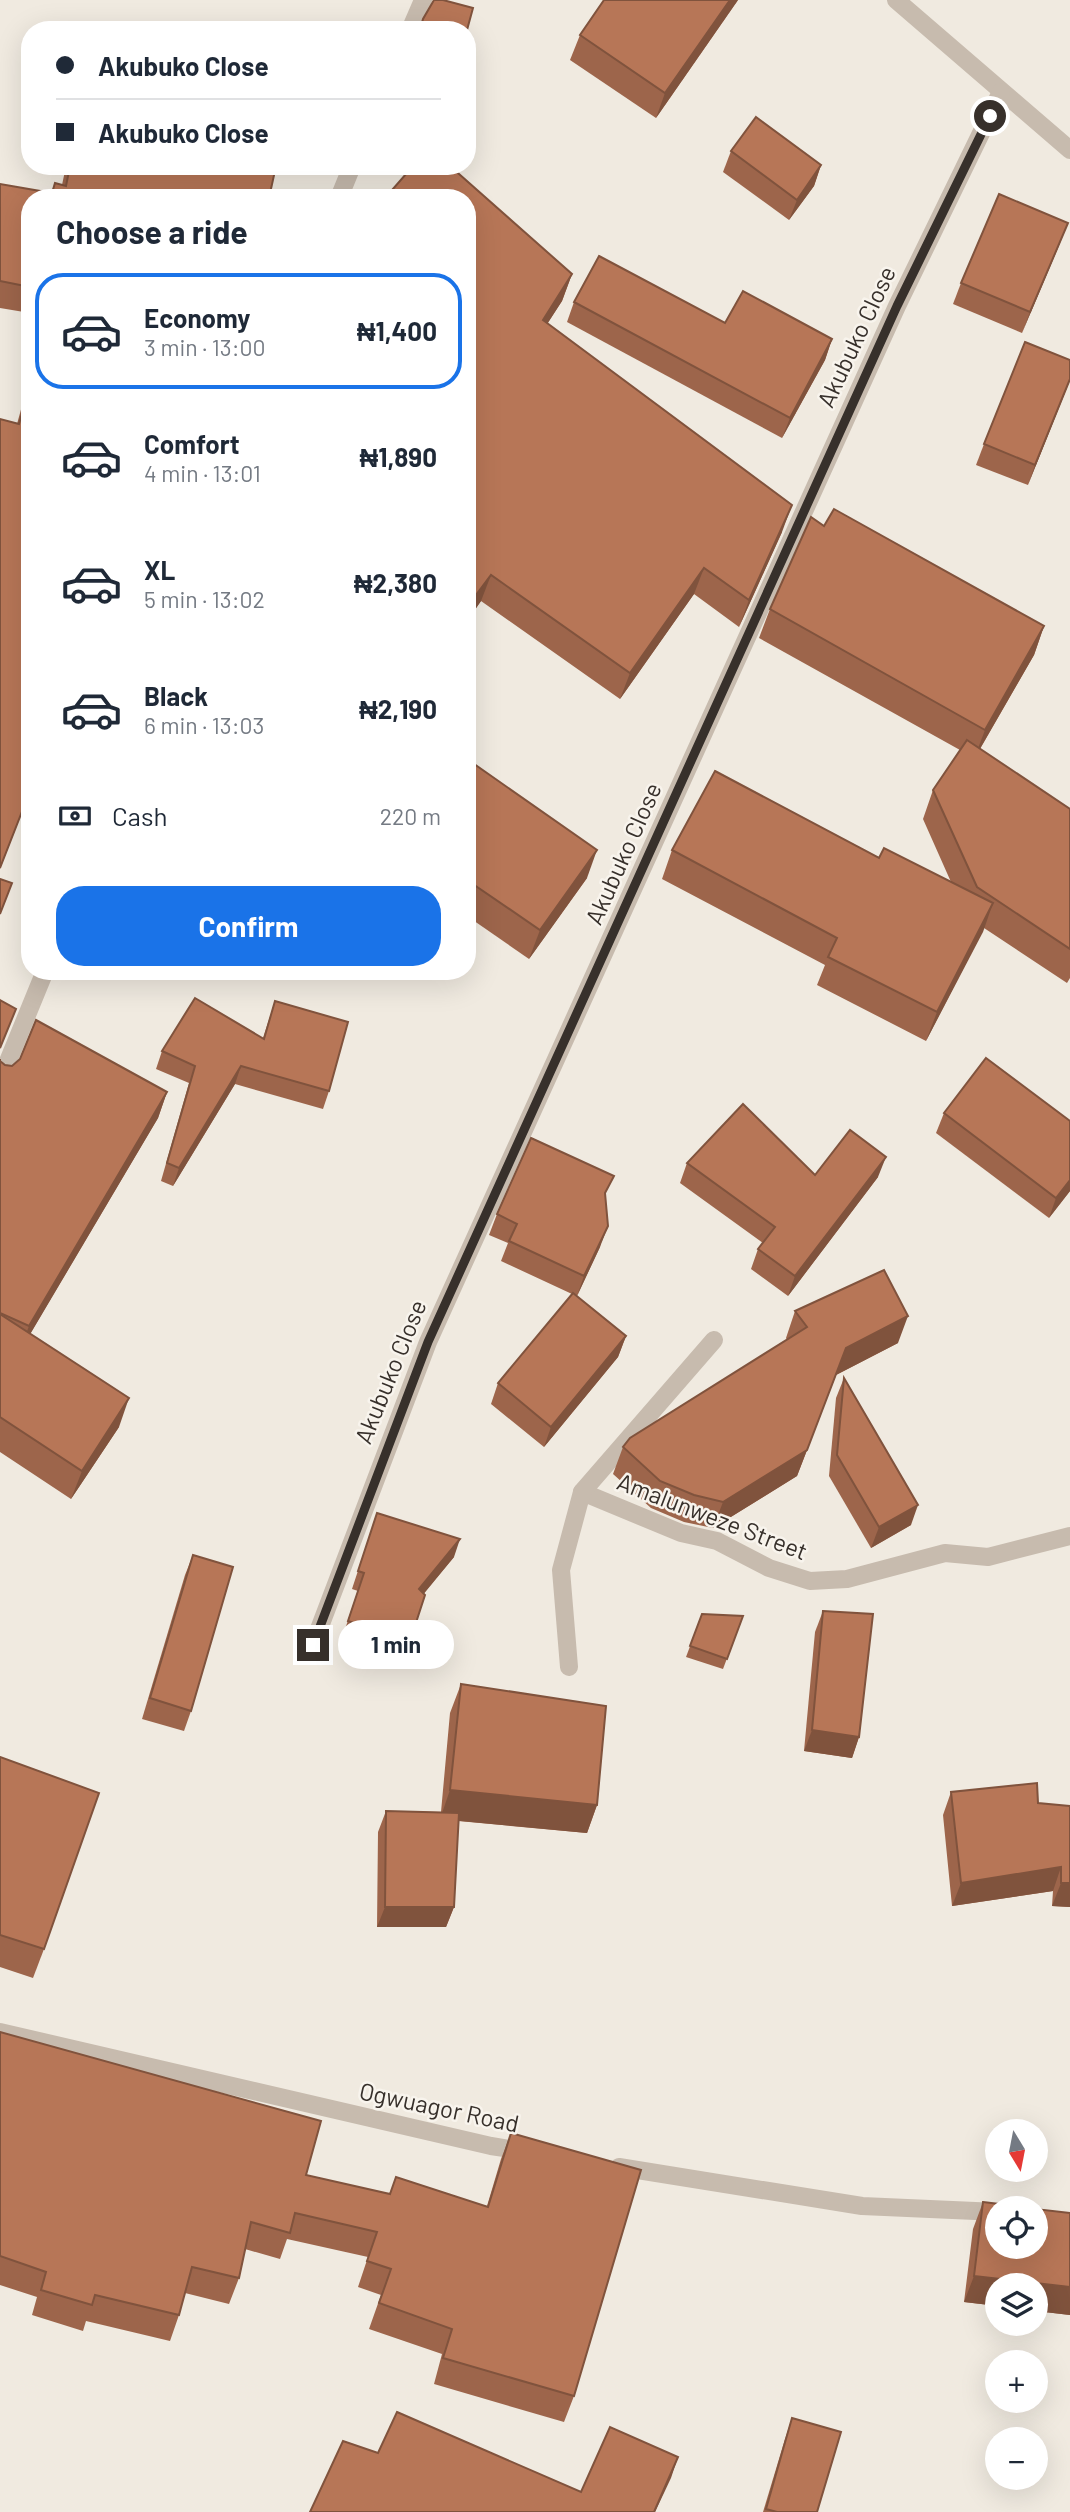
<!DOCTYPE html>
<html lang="en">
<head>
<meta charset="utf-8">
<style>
  body { margin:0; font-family:Barlow,sans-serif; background:#f2f2f3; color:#1f2937; height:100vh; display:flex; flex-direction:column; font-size:26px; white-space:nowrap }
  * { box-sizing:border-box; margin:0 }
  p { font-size:23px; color:#747a83 }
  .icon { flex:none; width:38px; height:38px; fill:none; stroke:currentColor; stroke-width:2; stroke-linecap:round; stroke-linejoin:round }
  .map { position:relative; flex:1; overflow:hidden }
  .sheet { position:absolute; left:21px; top:189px; width:455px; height:791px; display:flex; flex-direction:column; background:#fff; border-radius:28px; box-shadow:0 7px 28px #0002 }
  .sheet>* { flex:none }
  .top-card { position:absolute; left:21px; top:21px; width:455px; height:154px; border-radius:28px; box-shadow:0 7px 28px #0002; display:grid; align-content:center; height:154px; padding:0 35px; background:#fff }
  .needle { width:46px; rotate:170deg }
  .fabs { position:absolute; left:985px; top:2119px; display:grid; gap:14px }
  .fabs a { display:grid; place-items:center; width:63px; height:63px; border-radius:50%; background:#fff; box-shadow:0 7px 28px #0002; font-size:35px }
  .end { position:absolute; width:32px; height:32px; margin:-16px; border:9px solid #37302b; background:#fff; box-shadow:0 0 0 4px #fff }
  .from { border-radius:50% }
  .bubble { position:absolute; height:49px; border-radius:24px; background:#fff; box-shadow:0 7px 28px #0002; font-size:23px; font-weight:700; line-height:49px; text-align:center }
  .top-card b { display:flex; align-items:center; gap:24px; height:66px; font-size:26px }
  .top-card b+b { border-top:2px solid #e0e1e3 }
  .top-card i { width:18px; height:18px; background:#1f2937 }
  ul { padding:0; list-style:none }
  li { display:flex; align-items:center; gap:21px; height:116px; margin:0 14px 10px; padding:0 21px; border:4px solid transparent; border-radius:28px }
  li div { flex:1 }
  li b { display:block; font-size:26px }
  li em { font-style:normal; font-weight:700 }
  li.current { border-color:#1a73e8 }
  li>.icon { width:63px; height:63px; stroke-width:1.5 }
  h2 { padding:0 35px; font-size:32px; line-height:84px }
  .pay { display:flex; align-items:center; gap:18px; height:77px; padding:0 35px; font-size:26px }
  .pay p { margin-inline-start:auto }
  .cta { display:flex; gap:14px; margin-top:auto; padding:14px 35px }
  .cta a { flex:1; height:80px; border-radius:28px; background:#1a73e8; color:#fff; font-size:28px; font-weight:700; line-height:80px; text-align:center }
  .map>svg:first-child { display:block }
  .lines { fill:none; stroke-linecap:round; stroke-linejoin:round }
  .street { stroke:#c7bbae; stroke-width:18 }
  .wall { fill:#9d654b }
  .shaded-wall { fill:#80533d }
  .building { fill:#b77657; stroke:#80533d; stroke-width:2 }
  .route { stroke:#37302b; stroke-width:9 }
  .labels { text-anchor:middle; stroke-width:5; stroke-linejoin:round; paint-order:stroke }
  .street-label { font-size:24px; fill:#37302b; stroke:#f8f4ed }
</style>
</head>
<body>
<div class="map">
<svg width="1070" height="2512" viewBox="0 0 1070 2512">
  <rect width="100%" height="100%" fill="#f0eae0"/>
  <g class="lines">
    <g class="street">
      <polyline points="896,0 1070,150"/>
      <polyline points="410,30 423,0"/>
      <polyline points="339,198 352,166"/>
      <polyline points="0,1081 45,971"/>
      <polyline points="582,1492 681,1533 717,1541 769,1568 810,1581 847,1579 945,1553 988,1557 1070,1536"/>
      <polyline points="313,1645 428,1342 897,306 1001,92"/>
      <polyline points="569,1667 561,1570 582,1492 714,1340"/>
      <polyline points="0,2032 491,2146 529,2152"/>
      <polyline points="619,2167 862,2206 998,2212"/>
    </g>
  </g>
  <g class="wall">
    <polygon points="738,0 656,118 570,60 580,35"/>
    <polygon points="731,151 821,165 814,186 789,220 723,172"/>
    <polygon points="66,166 276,166 269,198 30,198 30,313 0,308 0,184 51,193 55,183 62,185"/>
    <polygon points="467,198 572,274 562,301 547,324 782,532 739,627 694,594 620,699 481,601 467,621"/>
    <polygon points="1060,243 1022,333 953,304 961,283"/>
    <polygon points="574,302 725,323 832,339 825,360 782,438 567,322"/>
    <polygon points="1070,360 1070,380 1028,485 976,465 984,444"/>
    <polygon points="30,377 30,808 24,807 0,869 0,419 17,424"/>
    <polygon points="824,526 1044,626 1034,655 980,749 1070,809 1070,978 1067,983 984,928 926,1041 817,985 825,965 662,879 672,850 879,858 951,882 923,819 933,790 960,750 759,638 770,609"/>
    <polygon points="467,759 587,878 529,959 467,916"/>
    <polygon points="275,1001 329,1091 323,1109 235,1084 173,1186 161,1181 189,1083 156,1069 162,1051 263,1038"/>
    <polygon points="0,1059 0,1061 5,1065 167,1092 158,1118 30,1334 119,1427 71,1499 0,1452"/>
    <polygon points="944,1113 1070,1121 1070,1191 1049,1218 936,1133"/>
    <polygon points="687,1163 815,1175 878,1177 788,1296 751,1269 758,1249 763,1243 680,1183"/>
    <polygon points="606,1197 600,1247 577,1296 626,1336 618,1357 544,1447 491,1404 498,1383 572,1294 501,1261 508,1243 489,1235 497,1214"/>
    <polygon points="795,1311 898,1343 836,1375 797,1476 713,1528 684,1522 651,1508 613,1474 623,1447 787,1340 786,1338"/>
    <polygon points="844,1378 911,1525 871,1548 829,1476 836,1398"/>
    <polygon points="377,1513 454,1557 423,1594 410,1641 404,1658 342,1638 358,1591 352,1589"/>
    <polygon points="193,1555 191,1711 184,1731 142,1719 185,1575"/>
    <polygon points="823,1611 859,1737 852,1758 804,1751 815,1632"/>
    <polygon points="702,1614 743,1616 723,1669 686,1657"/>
    <polygon points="461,1684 597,1805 587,1833 458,1821 454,1907 446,1927 377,1927 378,1832 386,1811 441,1812 450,1713"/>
    <polygon points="0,1757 44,1949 33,1978 0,1967"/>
    <polygon points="951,1792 1038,1803 1070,1806 1070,1907 1052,1906 1053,1891 952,1906 943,1815"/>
    <polygon points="0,2032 306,2175 390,2194 487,2206 501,2159 511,2133 574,2396 564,2422 434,2384 442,2354 369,2329 381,2295 358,2287 368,2257 287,2239 280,2259 245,2249 239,2278 229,2304 185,2293 179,2315 170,2341 86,2321 83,2331 32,2315 37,2297 0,2285"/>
    <polygon points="983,2202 1070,2213 1070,2315 1036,2311 998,2286 998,2306 964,2302 973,2229"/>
    <polygon points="792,2418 817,2512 763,2512 785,2439"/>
  </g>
  <g class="shaded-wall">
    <polygon points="730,0 738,0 656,118 665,93"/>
    <polygon points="821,165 814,186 789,220 797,200"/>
    <polygon points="1068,223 1060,243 1022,333 1030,312"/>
    <polygon points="572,274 562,301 533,346 543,320"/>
    <polygon points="832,339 825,360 782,438 790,418"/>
    <polygon points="1070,379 1070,380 1028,485 1035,465"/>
    <polygon points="792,505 782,532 739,627 749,600"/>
    <polygon points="704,568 694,594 620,699 630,673"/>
    <polygon points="491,575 481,601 467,621 467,607"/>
    <polygon points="1044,626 1034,655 974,759 985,730"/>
    <polygon points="597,850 587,878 529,959 540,930"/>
    <polygon points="993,903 983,932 926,1041 937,1012"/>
    <polygon points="241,1066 235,1084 173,1186 179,1168"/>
    <polygon points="167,1092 158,1118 19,1353 29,1326"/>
    <polygon points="886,1157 878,1177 788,1296 795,1276"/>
    <polygon points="1070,1180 1070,1191 1049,1218 1056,1198"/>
    <polygon points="608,1226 600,1247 577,1296 584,1276"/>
    <polygon points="908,1316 898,1343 836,1375 797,1476 713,1528 723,1502 846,1348"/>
    <polygon points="626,1336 618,1357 544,1447 551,1427"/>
    <polygon points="129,1398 119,1427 71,1499 82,1471"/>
    <polygon points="918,1505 911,1525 871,1548 879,1527"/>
    <polygon points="460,1539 454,1557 413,1607 419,1589"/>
    <polygon points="812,1730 859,1737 852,1758 804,1751"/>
    <polygon points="450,1790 597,1805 587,1833 440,1819"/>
    <polygon points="1061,1867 1053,1891 952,1906 961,1883"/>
    <polygon points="1061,1883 1070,1883 1070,1907 1052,1906"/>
    <polygon points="385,1907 454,1907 446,1927 377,1927"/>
    <polygon points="974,2276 1070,2287 1070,2315 1036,2311 1036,2286 998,2286 998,2306 964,2302"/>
    <polygon points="678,2457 671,2478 655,2512 654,2512"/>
  </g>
  <g class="building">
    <polygon points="434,0 443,0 473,8 467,30 420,30 423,19"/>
    <polygon points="604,0 730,0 665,93 580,35"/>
    <polygon points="756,117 821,165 797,200 731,151"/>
    <polygon points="70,166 276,166 269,198 162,198 139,192 138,198 30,198 30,287 0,281 0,184 52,193 55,183 66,186"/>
    <polygon points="413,166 450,166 572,274 543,320 792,505 749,600 704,568 630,673 491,575 467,607 467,198 385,198"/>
    <polygon points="999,194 1068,223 1030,312 961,283"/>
    <polygon points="599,256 725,323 743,291 832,339 790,418 574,302"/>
    <polygon points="1025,342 1070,360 1070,379 1035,465 984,444"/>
    <polygon points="30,386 30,791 0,868 0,419 19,424"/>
    <polygon points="834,509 1044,626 985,730 770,609 811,517 824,526"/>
    <polygon points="967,740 1070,809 1070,949 977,887 933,790"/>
    <polygon points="467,759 597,850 540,930 467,880"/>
    <polygon points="715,771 879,858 884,848 993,903 937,1012 828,957 837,938 672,850"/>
    <polygon points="0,879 12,883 0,914"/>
    <polygon points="195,998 264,1039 275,1001 348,1022 329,1091 241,1066 179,1168 167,1163 195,1066 162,1051"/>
    <polygon points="0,1000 16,1009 0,1048"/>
    <polygon points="36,1020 167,1092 29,1326 0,1313 0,1059 0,1061 5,1065 12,1066 20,1059"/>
    <polygon points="986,1058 1070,1121 1070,1180 1056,1198 944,1113"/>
    <polygon points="743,1104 815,1175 850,1130 886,1157 795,1276 758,1249 775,1227 687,1163"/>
    <polygon points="531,1138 614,1176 605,1193 608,1226 584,1276 509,1241 517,1224 497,1214"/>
    <polygon points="884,1270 908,1316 846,1348 807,1450 723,1502 694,1495 660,1481 623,1447 630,1438 807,1327 795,1311"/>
    <polygon points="573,1293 626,1336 551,1427 498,1383"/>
    <polygon points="0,1314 129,1398 82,1471 0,1417"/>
    <polygon points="844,1378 918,1505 879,1527 837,1455"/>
    <polygon points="377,1513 460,1539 419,1589 425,1595 410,1641 348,1621 364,1573 358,1571"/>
    <polygon points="193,1555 233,1567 191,1711 150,1698"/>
    <polygon points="823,1611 873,1614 859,1737 812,1730"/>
    <polygon points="702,1614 743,1616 727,1659 690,1646"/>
    <polygon points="461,1684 606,1706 597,1805 450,1790"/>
    <polygon points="0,1757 99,1793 44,1949 0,1935"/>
    <polygon points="1037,1783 1038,1803 1070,1806 1070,1883 1061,1883 1061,1867 961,1883 951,1792"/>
    <polygon points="386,1811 459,1813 454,1907 385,1907"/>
    <polygon points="0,2032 321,2121 306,2175 390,2194 396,2177 488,2207 511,2133 641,2170 574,2396 443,2358 452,2329 379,2303 391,2269 367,2261 377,2232 295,2213 290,2233 251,2222 239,2278 192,2267 179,2315 95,2295 92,2305 41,2290 46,2272 0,2256"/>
    <polygon points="983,2202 1033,2208 998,2208 998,2247 1036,2247 1036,2209 1070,2213 1070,2287 974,2276"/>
    <polygon points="397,2412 581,2492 610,2427 678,2457 654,2512 310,2512 343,2441 378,2453"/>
    <polygon points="792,2418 841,2432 817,2512 777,2512 766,2509"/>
  </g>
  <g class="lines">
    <polyline class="route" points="313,1645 428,1342 897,306 990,116"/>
  </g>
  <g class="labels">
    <g class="street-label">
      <text transform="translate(857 337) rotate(-65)" y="8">Akubuko Close</text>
      <text transform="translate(624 854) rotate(-66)" y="8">Akubuko Close</text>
      <text transform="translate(391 1372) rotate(-68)" y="8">Akubuko Close</text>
      <text transform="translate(712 1517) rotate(21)" y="8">Amalunweze Street</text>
      <text transform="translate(439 2108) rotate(12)" y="8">Ogwuagor Road</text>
    </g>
  </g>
</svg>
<div class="fabs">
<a><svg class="needle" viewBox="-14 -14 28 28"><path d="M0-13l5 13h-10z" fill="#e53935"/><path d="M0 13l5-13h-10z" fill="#747a83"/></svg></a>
<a><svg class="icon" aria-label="locate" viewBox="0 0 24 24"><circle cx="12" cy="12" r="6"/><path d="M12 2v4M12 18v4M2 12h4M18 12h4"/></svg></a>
<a><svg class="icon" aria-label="layers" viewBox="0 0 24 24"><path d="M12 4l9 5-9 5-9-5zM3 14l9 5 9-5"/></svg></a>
<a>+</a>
<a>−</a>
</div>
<i class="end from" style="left:990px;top:116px"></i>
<i class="end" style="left:313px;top:1645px"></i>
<div class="bubble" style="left:338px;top:1620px;width:116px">1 min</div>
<div class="top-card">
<b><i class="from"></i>Akubuko Close</b>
<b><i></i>Akubuko Close</b>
</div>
<section class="sheet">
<h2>Choose a ride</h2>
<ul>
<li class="current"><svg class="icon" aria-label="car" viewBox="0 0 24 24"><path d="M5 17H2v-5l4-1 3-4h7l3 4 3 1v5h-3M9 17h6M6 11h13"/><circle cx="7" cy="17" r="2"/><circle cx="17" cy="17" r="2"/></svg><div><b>Economy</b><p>3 min · 13:00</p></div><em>₦1,400</em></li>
<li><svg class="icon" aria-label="car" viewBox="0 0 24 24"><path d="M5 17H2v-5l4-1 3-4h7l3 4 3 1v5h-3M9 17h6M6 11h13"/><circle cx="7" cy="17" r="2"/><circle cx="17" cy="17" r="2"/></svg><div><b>Comfort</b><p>4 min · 13:01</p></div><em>₦1,890</em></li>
<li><svg class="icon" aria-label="car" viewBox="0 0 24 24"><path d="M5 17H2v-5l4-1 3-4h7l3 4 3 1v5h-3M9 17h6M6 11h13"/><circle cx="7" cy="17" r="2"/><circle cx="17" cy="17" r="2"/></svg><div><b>XL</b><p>5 min · 13:02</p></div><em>₦2,380</em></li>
<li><svg class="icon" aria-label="car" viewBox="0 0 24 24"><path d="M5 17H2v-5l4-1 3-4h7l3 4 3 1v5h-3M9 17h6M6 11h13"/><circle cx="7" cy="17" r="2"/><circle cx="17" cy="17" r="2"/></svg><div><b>Black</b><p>6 min · 13:03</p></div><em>₦2,190</em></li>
</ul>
<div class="pay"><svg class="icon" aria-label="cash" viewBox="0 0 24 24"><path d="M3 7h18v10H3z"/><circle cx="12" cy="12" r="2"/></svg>Cash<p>220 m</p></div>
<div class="cta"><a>Confirm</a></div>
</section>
</div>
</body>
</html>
